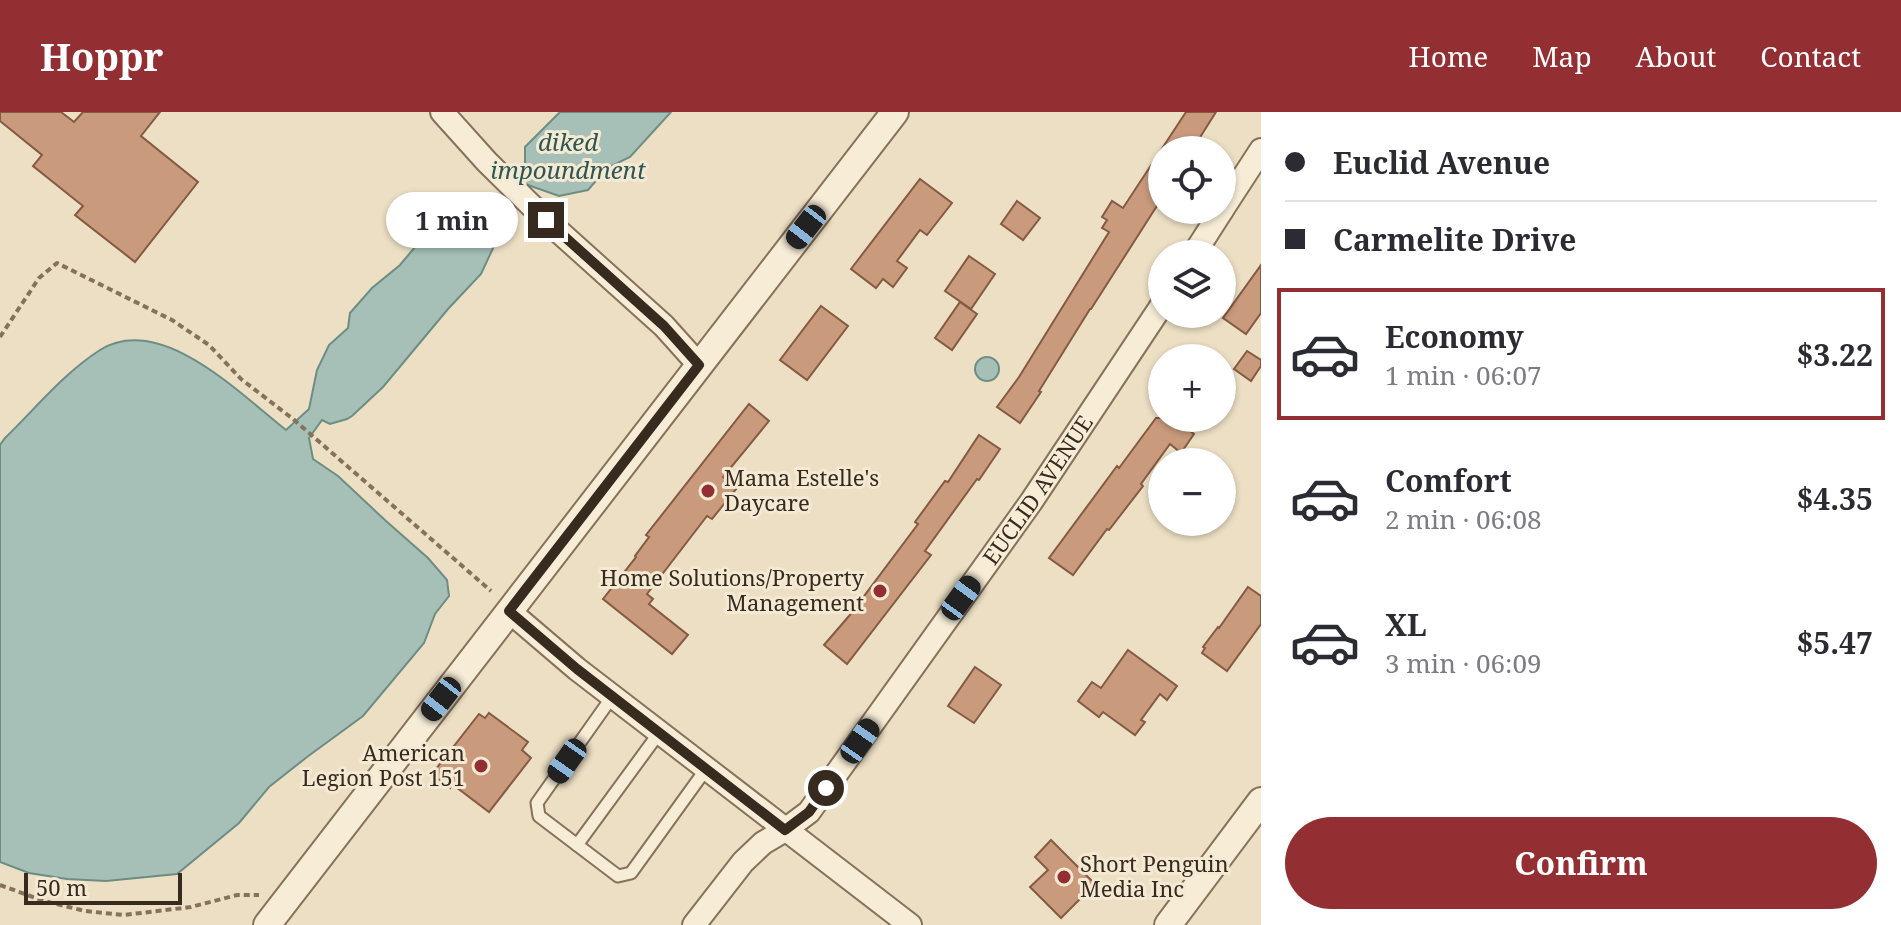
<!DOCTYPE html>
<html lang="en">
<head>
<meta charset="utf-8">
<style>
  body { margin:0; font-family:"Noto Serif",serif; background:#f2f2f3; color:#2b2b33; height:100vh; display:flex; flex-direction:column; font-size:30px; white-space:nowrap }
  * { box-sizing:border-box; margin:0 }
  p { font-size:26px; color:#7c7c81 }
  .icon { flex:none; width:44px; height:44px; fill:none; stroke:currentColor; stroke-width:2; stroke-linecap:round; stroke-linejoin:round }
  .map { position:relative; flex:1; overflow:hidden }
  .drawer { display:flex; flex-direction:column; background:#fff; width:640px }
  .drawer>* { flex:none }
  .banner { display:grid; align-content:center; height:176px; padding:0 24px; background:#fff }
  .controls { position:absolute; left:1148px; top:24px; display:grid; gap:16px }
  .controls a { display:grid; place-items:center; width:88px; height:88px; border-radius:50%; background:#fff; box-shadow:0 2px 6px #0004; font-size:40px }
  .scale { position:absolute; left:24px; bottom:20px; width:158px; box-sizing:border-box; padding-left:8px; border:4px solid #372a1f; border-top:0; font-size:22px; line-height:28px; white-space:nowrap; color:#372a1f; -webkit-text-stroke:6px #f4ead4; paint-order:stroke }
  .end { position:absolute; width:36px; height:36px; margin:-18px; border:10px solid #372a1f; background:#fff; box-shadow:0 0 0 4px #fff }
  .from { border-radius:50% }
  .bubble { position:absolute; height:56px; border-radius:28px; background:#fff; box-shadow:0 2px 6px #0004; font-size:26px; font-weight:700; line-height:56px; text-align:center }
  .car { position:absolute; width:24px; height:48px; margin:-24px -12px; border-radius:10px; box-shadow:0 0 6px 2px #0007; background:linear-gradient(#222 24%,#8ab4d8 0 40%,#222 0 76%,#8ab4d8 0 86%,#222 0) }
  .banner b { display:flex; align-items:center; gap:28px; height:76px; font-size:30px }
  .banner b+b { border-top:2px solid #e1e1e2 }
  .banner i { width:20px; height:20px; background:#2b2b33 }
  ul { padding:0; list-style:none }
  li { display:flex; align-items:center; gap:24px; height:132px; margin:0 16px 12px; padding:0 8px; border:4px solid transparent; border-radius:0px }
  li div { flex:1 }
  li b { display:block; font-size:30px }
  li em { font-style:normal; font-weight:700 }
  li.on { border-color:#932e32 }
  li>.icon { width:72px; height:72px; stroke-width:1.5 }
  .cta { display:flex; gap:16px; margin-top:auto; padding:16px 24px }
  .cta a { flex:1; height:92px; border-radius:48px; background:#932e32; color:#fff; font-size:32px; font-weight:700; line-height:92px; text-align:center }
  header { display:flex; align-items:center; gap:48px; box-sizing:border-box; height:112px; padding:0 40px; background:#932e32; color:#fff }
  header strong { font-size:38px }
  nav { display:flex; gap:44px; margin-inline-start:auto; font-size:28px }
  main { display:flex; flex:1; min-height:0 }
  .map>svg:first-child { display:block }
  .water { fill:#a6c0b7; stroke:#6d8d84; stroke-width:2 }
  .building { fill:#c99a7c; stroke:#845a42; stroke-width:2 }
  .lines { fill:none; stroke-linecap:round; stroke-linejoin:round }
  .service-casing { stroke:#86715b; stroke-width:15 }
  .minor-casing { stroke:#86715b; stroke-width:26 }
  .tertiary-casing { stroke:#86715b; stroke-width:30 }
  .path { stroke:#86715b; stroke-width:4; stroke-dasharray:6 4; stroke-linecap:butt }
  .service { stroke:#f7edd7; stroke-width:11 }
  .minor { stroke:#f7edd7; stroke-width:22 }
  .tertiary { stroke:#f7edd7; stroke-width:26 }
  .route { stroke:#372a1f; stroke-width:10 }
  .poi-dot { fill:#932e32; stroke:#f4ead4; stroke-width:3 }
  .labels { text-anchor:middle; stroke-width:6; stroke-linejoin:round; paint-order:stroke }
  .poi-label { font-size:22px; fill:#372a1f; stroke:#f4ead4; text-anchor:start }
  .street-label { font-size:22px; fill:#372a1f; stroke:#f4ead4 }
  .water-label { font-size:24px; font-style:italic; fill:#2f5652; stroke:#f4ead4 }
</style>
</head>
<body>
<header>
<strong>Hoppr</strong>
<nav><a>Home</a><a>Map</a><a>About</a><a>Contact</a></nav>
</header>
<main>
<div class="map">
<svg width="1261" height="813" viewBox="0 0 1261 813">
  <rect width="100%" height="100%" fill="#ecdfc4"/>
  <g class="water">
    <polygon points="560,0 671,0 630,45 607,56 588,78 559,84 525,72 525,35"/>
    <path d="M514,91L481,162L448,197L383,275L352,304L347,307L330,312L322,308L309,326L313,347L338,364L386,409L428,446L447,468L449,484L435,502L424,531L363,604L307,645L269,675L239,711L177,762L106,769L67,767L29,761L0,750V333L5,326C35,297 64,261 100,238C161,200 241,283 286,318L309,297L317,258L329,233L348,216L350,201L372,176L400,153L415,135L440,118L475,106L502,93Z"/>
    <circle cx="987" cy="257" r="12"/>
  </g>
  <g class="building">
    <polygon points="0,0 61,0 74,10 83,0 160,0 141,24 198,70 135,150 75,103 83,94 33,54 42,43 0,9"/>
    <polygon points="1186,0 1216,0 1192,38 1162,38 1162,86 1091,197 1090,197 1039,279 1041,280 1020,311 997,295 1019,265 1109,120 1102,116 1107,108 1102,105 1112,89 1123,96"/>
    <polygon points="920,67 952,91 927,123 920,118 897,149 907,156 893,175 883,167 876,176 851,157"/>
    <polygon points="1017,89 1040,106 1023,128 1001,112"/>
    <polygon points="969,144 995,162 971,197 945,179"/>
    <polygon points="1261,153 1261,201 1246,222 1223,206"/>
    <polygon points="960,190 977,202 952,238 935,226"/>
    <polygon points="821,194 848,214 807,268 780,248"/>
    <polygon points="1247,239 1261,248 1261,254 1251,269 1234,257"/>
    <polygon points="749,292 769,309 723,365 737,376 712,407 707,404 647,482 653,487 649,492 688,523 672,542 603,487 636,445 635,444 649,425 646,423"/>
    <polygon points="1156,306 1173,306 1194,322 1181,341 1170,332 1141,372 1143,374 1109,418 1107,417 1073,463 1049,446 1117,354 1119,356"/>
    <polygon points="979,323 1000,337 979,368 977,367 925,439 931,443 847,552 824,533 849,504 918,412 915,410 945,369 948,370"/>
    <polygon points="1248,475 1261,484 1261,512 1227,559 1202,541 1205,536 1203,535 1218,515 1219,516"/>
    <polygon points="1128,538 1177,574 1167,588 1160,582 1141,608 1145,610 1135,623 1103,600 1099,605 1078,589 1092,570 1101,576"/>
    <polygon points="975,555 1001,573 974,611 948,594"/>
    <polygon points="489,601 528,630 522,638 531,646 489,700 452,672 450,676 432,662 479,602 485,606"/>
    <polygon points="1051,728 1095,772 1061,806 1030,775 1048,758 1035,745"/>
  </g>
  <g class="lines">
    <g class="service-casing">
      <g id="service">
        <polyline points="612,585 537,691 539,704 618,764 631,761 706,657"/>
        <polyline points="577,733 659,621"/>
      </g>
    </g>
    <g class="minor-casing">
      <g id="minor">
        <polyline points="442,0 487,50 546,108 664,214 699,253"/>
        <polyline points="1222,98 1261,38"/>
        <polyline points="1194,142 1222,98"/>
        <polyline points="509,499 577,557 910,813"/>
        <path id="s1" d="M694,813L743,750L763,731L785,718L809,700L1031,390L1162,193"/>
      </g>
    </g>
    <g class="tertiary-casing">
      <g id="tertiary">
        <polyline points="267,813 895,0"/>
        <polyline points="1168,813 1261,689"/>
      </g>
    </g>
    <g class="path">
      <polyline points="0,225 39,166 57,151 172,208 209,233 241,267 293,307 491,479"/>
      <polyline points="0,773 44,789 85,799 124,803 191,795 237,783 259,783"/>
    </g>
    <use href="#service" class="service"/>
    <use href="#minor" class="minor"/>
    <use href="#tertiary" class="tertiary"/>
  </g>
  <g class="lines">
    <polyline class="route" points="546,108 664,214 699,253 509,499 577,557 785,718 809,700 826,676"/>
  </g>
  <g class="poi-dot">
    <circle cx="708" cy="379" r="8"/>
    <circle cx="880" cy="479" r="8"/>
    <circle cx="481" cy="654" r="8"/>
    <circle cx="1064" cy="765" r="8"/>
  </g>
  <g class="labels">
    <g class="poi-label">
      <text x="724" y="374">Mama Estelle's<tspan x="724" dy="25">Daycare</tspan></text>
      <text x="864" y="474" text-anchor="end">Home Solutions/Property<tspan x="864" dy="25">Management</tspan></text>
      <text x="465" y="649" text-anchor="end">American<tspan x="465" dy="25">Legion Post 151</tspan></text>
      <text x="1080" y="760">Short Penguin<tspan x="1080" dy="25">Media Inc</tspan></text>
    </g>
    <g class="street-label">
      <text dy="8" stroke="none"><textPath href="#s1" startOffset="558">EUCLID AVENUE</textPath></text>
    </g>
    <g class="water-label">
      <text x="568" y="39">diked<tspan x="568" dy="28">impoundment</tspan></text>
    </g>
  </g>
</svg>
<div class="controls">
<a><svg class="icon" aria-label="locate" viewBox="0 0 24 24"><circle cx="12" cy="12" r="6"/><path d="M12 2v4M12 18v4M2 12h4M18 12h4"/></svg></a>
<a><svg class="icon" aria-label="layers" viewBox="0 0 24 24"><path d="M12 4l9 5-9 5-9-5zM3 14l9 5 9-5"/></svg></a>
<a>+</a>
<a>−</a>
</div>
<div class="scale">50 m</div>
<i class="end from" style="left:826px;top:676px"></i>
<i class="end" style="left:546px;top:108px"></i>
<div class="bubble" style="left:386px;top:80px;width:132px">1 min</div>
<i class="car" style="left:806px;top:115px;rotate:218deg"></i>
<i class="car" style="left:961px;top:486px;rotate:36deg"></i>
<i class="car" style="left:441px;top:587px;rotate:218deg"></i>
<i class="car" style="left:860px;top:629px;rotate:35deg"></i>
<i class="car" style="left:567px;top:649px;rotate:215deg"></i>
</div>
<section class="drawer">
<div class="banner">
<b><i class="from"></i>Euclid Avenue</b>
<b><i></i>Carmelite Drive</b>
</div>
<ul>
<li class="on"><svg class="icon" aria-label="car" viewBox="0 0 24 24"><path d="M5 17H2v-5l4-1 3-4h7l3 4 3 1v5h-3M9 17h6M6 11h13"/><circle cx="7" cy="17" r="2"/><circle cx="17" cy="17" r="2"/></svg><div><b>Economy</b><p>1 min · 06:07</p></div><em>$3.22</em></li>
<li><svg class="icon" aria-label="car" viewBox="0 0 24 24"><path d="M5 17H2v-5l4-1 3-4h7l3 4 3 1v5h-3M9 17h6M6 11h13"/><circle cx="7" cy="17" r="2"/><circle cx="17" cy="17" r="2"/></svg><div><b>Comfort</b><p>2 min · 06:08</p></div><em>$4.35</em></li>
<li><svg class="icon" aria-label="car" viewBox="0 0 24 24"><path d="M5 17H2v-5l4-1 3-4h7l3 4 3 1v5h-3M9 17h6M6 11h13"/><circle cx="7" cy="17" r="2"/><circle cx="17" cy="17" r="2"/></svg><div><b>XL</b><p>3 min · 06:09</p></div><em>$5.47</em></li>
</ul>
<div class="cta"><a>Confirm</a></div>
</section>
</main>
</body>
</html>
